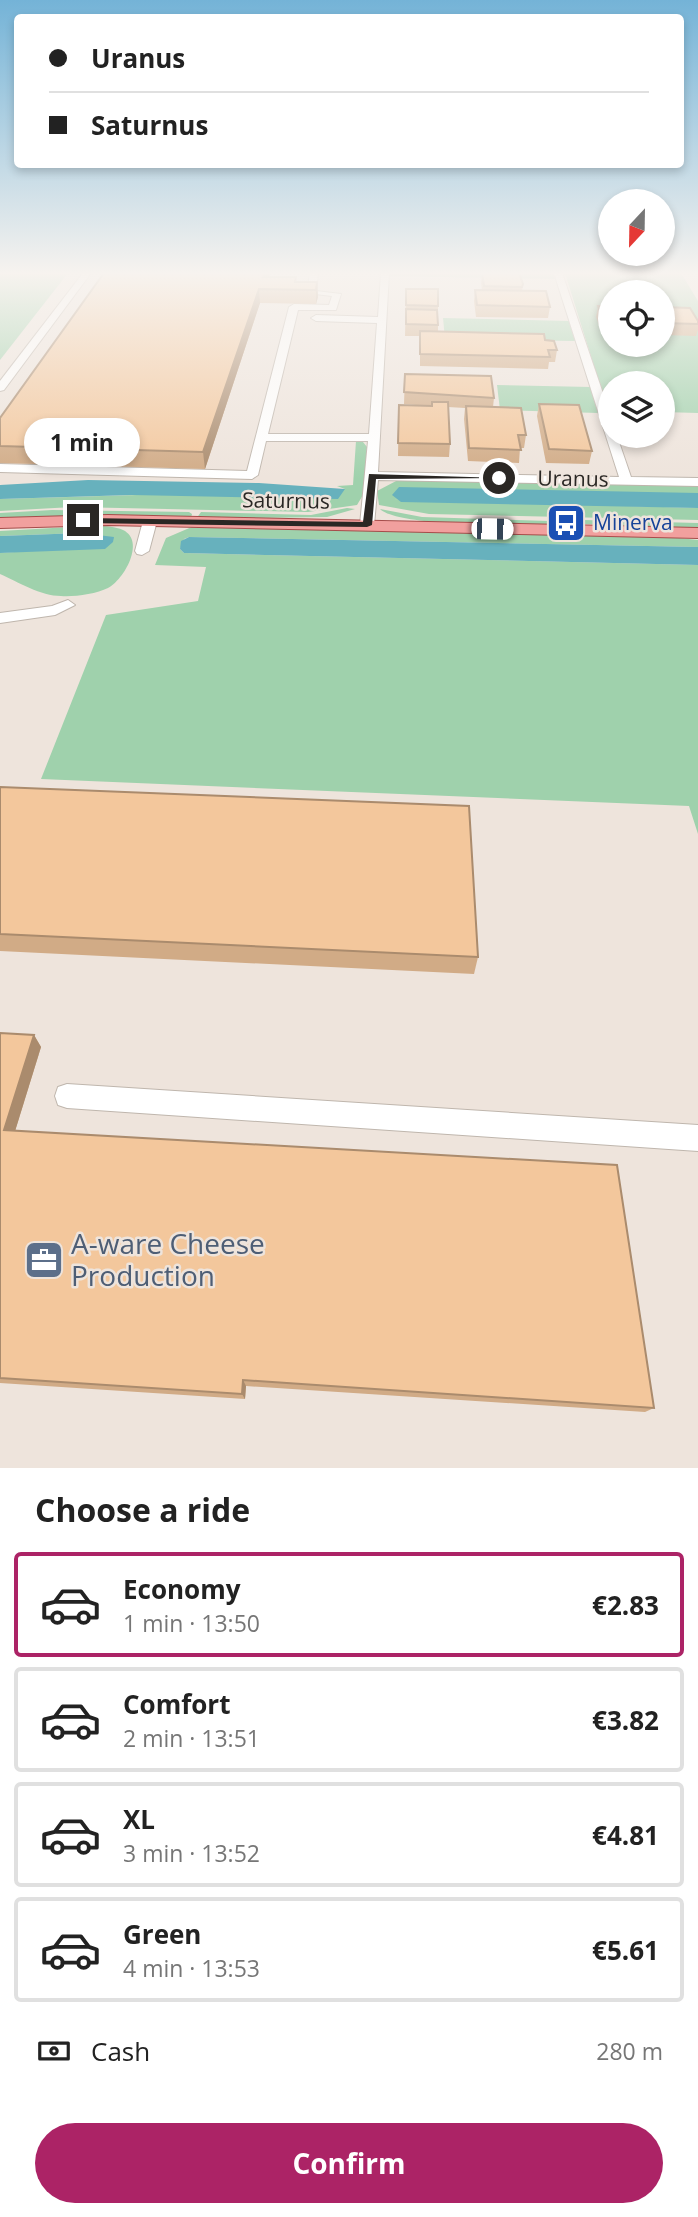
<!DOCTYPE html>
<html lang="en">
<head>
<meta charset="utf-8">
<style>
  body { margin:0; font-family:"Open Sans",sans-serif; background:#f6f6f6; color:#222; height:100vh; display:flex; flex-direction:column; font-size:26px; white-space:nowrap }
  * { box-sizing:border-box; margin:0 }
  p { font-size:23px; color:#767676 }
  .icon { flex:none; width:38px; height:38px; fill:none; stroke:currentColor; stroke-width:2; stroke-linecap:round; stroke-linejoin:round }
  .map { position:relative; height:1468px; overflow:hidden }
  .drawer { display:flex; flex-direction:column; background:#fff; flex:1 }
  .drawer>* { flex:none }
  .guide { position:absolute; left:14px; top:14px; width:670px; height:154px; border-radius:7px; box-shadow:0 4px 10px #0003; display:grid; align-content:center; height:154px; padding:0 35px; background:#fff }
  .needle { width:46px; rotate:202deg }
  .controls { position:absolute; left:598px; top:189px; display:grid; gap:14px }
  .controls a { display:grid; place-items:center; width:77px; height:77px; border-radius:50%; background:#fff; box-shadow:0 4px 10px #0003; font-size:35px }
  .end { position:absolute; width:32px; height:32px; margin:-16px; border:9px solid #2a2724; background:#fff; box-shadow:0 0 0 4px #fff }
  .from { border-radius:50% }
  .bubble { position:absolute; height:49px; border-radius:24px; background:#fff; box-shadow:0 4px 10px #0003; font-size:23px; font-weight:700; line-height:49px; text-align:center }
  .car { position:absolute; width:21px; height:42px; margin:-21px -10px; border-radius:9px; box-shadow:0 0 5px 2px #0007; background:linear-gradient(#fff 24%,#345 0 40%,#fff 0 76%,#345 0 86%,#fff 0) }
  .guide b { display:flex; align-items:center; gap:24px; height:66px; font-size:26px }
  .guide b+b { border-top:2px solid #e0e0e0 }
  .guide i { width:18px; height:18px; background:#222 }
  ul { padding:0; list-style:none }
  li { display:flex; align-items:center; gap:21px; height:105px; margin:0 14px 10px; padding:0 21px; border:4px solid #e0e0e0; border-radius:7px }
  li div { flex:1 }
  li b { display:block; font-size:26px }
  li em { font-style:normal; font-weight:700 }
  li.selected { border-color:#ac2366 }
  li>.icon { width:63px; height:63px; stroke-width:1.5 }
  h2 { padding:0 35px; font-size:32px; line-height:84px }
  .pay { display:flex; align-items:center; gap:18px; height:77px; padding:0 35px; font-size:26px }
  .pay p { margin-inline-start:auto }
  .cta { display:flex; gap:14px; margin-top:auto; padding:14px 35px }
  .cta a { flex:1; height:80px; border-radius:42px; background:#ac2366; color:#fff; font-size:28px; font-weight:700; line-height:80px; text-align:center }
  .map>svg:first-child { display:block }
  .green { fill:#9fd1ac; fill-rule:evenodd }
  .water { fill:#67b1bd }
  .lines { fill:none; stroke-linecap:round; stroke-linejoin:round }
  .minor-casing { stroke:#bfb6ad; stroke-width:2 }
  .major-casing { stroke:#a64c4a; stroke-width:2 }
  .minor { fill:#fff; fill-rule:evenodd }
  .major { fill:#f1a09e; fill-rule:evenodd }
  .wall { fill:#d1ab86 }
  .shaded-wall { fill:#aa8b6d }
  .building { fill:#f3c79c; stroke:#aa8b6d; stroke-width:2 }
  .route { fill:#2a2724 }
  .labels { text-anchor:middle; stroke-width:5; stroke-linejoin:round; paint-order:stroke }
  .far-street-label { font-size:21px; fill:#2a2724; stroke:#eee4dc }
  .far-transit-label { font-size:21px; fill:#164399; stroke:#eee4dc; text-anchor:start }
  .near-service-label { font-size:28px; fill:#4e5e75; stroke:#eee4dc; text-anchor:start }
</style>
</head>
<body>
<div class="map">
<svg width="698" height="1468" viewBox="0 0 698 1468">
  <rect width="100%" height="100%" fill="#eee4dc"/>
  <g class="green">
    <polygon points="0,273 68,273 0,360"/>
    <polygon points="389,273 553,273 556,279 389,276"/>
    <path d="M565,273H681L698,301V413L663,412V383H611L608,411ZM611,292H663V345H611Z"/>
    <polygon points="443,318 569,321 575,341 445,339"/>
    <polygon points="497,385 591,387 598,413 500,410"/>
    <polygon points="356,441 363,442 367,447 363,495 357,505 308,512 73,507 0,511 0,499 345,489 337,486 353,485"/>
    <polygon points="398,480 698,485 698,493 394,499 698,508 698,520 429,514 379,505 377,491"/>
    <polygon points="347,508 355,509 327,517 196,519 201,512 311,515"/>
    <path d="M380,509L422,517L581,522C564,521 553,525 534,526C507,526 395,525 380,509Z"/>
    <polygon points="52,510 189,512 192,514 191,518 0,520 0,513"/>
    <polygon points="584,520 698,523 698,529 585,524"/>
    <polygon points="194,526 660,536 698,540 698,547 189,537 184,539 180,549 184,553 698,565 698,834 689,806 41,779 106,615 198,601 206,567 155,565 166,538"/>
    <path d="M53,528C73,528 104,522 123,530C146,541 124,580 108,588C96,594 74,597 61,596C41,596 18,582 0,574V553L44,550L81,533L0,536V531Z"/>
  </g>
  <g class="water">
    <polygon points="88,480 259,483 345,489 338,499 132,495 0,499 0,485"/>
    <polygon points="399,487 698,493 698,508 401,502 392,495"/>
    <polygon points="81,533 114,537 113,542 105,549 0,553 0,536"/>
    <polygon points="189,537 698,547 698,565 184,553 180,549 181,541"/>
  </g>
  <g class="lines">
    <g class="minor-casing">
      <g id="minor">
        <polygon points="83,273 91,273 4,390 0,391 0,381"/>
        <polygon points="310,273 318,273 316,291 341,294 336,310 298,310 268,434 369,434 377,323 316,321 311,318 316,315 378,317 381,273 389,273 378,472 619,477 554,273 562,273 611,417 611,436 617,436 631,477 698,478 698,486 378,480 374,525 367,529 360,525 368,441 266,441 258,475 252,479 0,472 0,464 247,471 289,307 294,304 329,305 332,296 307,293"/>
        <polygon points="150,517 157,521 149,551 142,555 137,554 135,551 143,521"/>
        <polygon points="68,600 75,605 55,615 0,623 0,613 52,606"/>
        <polygon points="67,1084 698,1125 698,1151 67,1108 58,1105 55,1096 58,1087"/>
      </g>
    </g>
    <g class="major-casing">
      <polygon id="major" points="108,515 698,528 698,538 108,525 0,528 0,518"/>
    </g>
    <use href="#minor" class="minor"/>
    <use href="#major" class="major"/>
  </g>
  <g class="wall">
    <polygon points="104,273 270,273 269,277 296,282 317,282 318,297 316,304 260,303 205,469 0,463 0,418"/>
    <polygon points="482,273 523,284 522,291 550,307 548,318 476,317 474,301 475,290 482,290 481,283"/>
    <polygon points="406,289 438,306 438,332 545,340 557,350 555,362 549,362 548,369 420,366 420,336 405,336"/>
    <polygon points="598,306 611,306 611,334 602,334 596,317"/>
    <polygon points="663,307 698,321 698,330 696,336 663,335"/>
    <polygon points="405,374 494,398 493,407 526,435 524,448 520,448 519,463 468,461 464,419 465,408 448,407 450,444 449,457 398,456 399,405 428,406 404,404"/>
    <polygon points="539,404 592,451 589,464 546,463 537,416"/>
    <polygon points="0,787 478,957 474,974 0,951"/>
    <polygon points="0,1033 34,1035 41,1047 15,1131 654,1408 645,1412 246,1386 245,1399 0,1383"/>
  </g>
  <g class="shaded-wall">
    <polygon points="265,273 270,273 265,289 263,277"/>
    <polygon points="317,282 318,297 316,304 316,290"/>
    <polygon points="259,289 260,303 205,469 203,452"/>
    <polygon points="34,1035 41,1047 12,1141 4,1130"/>
    <polygon points="243,1380 246,1386 245,1399 242,1394"/>
  </g>
  <g class="building">
    <polygon points="104,273 265,273 263,277 296,277 295,282 317,282 316,290 259,289 203,452 0,446 0,418"/>
    <polygon points="482,273 519,273 523,284 522,287 484,286"/>
    <polygon points="406,289 438,289 438,306 406,305"/>
    <polygon points="475,290 546,291 550,307 477,305"/>
    <polygon points="598,306 611,306 611,322 604,322"/>
    <polygon points="663,307 690,308 698,321 698,324 663,323"/>
    <polygon points="406,309 437,310 438,325 406,324"/>
    <polygon points="420,331 544,334 545,340 554,341 557,350 548,350 550,357 420,354"/>
    <polygon points="405,374 491,376 494,398 404,392"/>
    <polygon points="432,402 448,402 450,444 398,443 399,405 432,406"/>
    <polygon points="539,404 579,405 592,451 549,449"/>
    <polygon points="466,406 521,408 526,435 518,435 521,450 469,448"/>
    <polygon points="0,787 469,806 478,957 0,934"/>
    <polygon points="0,1033 34,1035 4,1130 617,1165 654,1408 243,1380 242,1394 0,1378"/>
  </g>
  <linearGradient id="sky" x2="0" y2="1"><stop stop-color="#74b3d7"/><stop offset="0.57" stop-color="#f7f3ef"/><stop offset="1" stop-color="#f7f3ef" stop-opacity="0"/></linearGradient>
  <rect width="698" height="479" fill="url(#sky)"/>
  <polygon class="route" points="369,474 503,478 376,479 372,525 367,527 83,523 79,520 83,518 363,522"/>
  <defs>
    <g id="bus-square" transform="scale(2.0125)"><rect x="-9" y="-9" width="18" height="18" rx="4" fill="#1a4fb4" stroke="#eee4dc"/><path d="M-5-6H5V4H4V6H2V4H-2V6H-4V4H-5ZM-3.5-4V0h7V-4ZM-3.5 1.2v1.5H-2V1.2ZM2 1.2v1.5H3.5V1.2Z" fill="#fff"/></g>
    <g id="office-square" transform="scale(2.0125)"><rect x="-9" y="-9" width="18" height="18" rx="4" fill="#5c6f8a" stroke="#eee4dc"/><path d="M-6-3h4V-5.5h4V-3h4V5H-6ZM-1-4.5V-3h2v-1.5ZM-6 0V1H6V0Z" fill="#fff"/></g>
  </defs>
  <g fill-rule="evenodd">
    <use href="#bus-square" x="566" y="523"/>
    <use href="#office-square" x="44" y="1260"/>
  </g>
  <g class="labels">
    <g class="far-street-label">
      <text transform="translate(573 479) rotate(1)" y="7">Uranus</text>
      <text transform="translate(286 501) rotate(1)" y="7">Saturnus</text>
    </g>
    <g class="far-transit-label">
      <text x="593" y="530">Minerva</text>
    </g>
    <g class="near-service-label">
      <text x="71" y="1254">A-ware Cheese<tspan x="71" dy="32">Production</tspan></text>
    </g>
  </g>
</svg>
<div class="controls">
<a><svg class="needle" viewBox="-14 -14 28 28"><path d="M0-13l5 13h-10z" fill="#e53935"/><path d="M0 13l5-13h-10z" fill="#767676"/></svg></a>
<a><svg class="icon" aria-label="locate" viewBox="0 0 24 24"><circle cx="12" cy="12" r="6"/><path d="M12 2v4M12 18v4M2 12h4M18 12h4"/></svg></a>
<a><svg class="icon" aria-label="layers" viewBox="0 0 24 24"><path d="M12 4l9 5-9 5-9-5zM3 14l9 5 9-5"/></svg></a>
</div>
<i class="end from" style="left:499px;top:478px"></i>
<i class="end" style="left:83px;top:520px"></i>
<div class="bubble" style="left:24px;top:418px;width:116px">1 min</div>
<i class="car" style="left:492px;top:529px;rotate:91deg"></i>
<div class="guide">
<b><i class="from"></i>Uranus</b>
<b><i></i>Saturnus</b>
</div>
</div>
<section class="drawer">
<h2>Choose a ride</h2>
<ul>
<li class="selected"><svg class="icon" aria-label="car" viewBox="0 0 24 24"><path d="M5 17H2v-5l4-1 3-4h7l3 4 3 1v5h-3M9 17h6M6 11h13"/><circle cx="7" cy="17" r="2"/><circle cx="17" cy="17" r="2"/></svg><div><b>Economy</b><p>1 min · 13:50</p></div><em>€2.83</em></li>
<li><svg class="icon" aria-label="car" viewBox="0 0 24 24"><path d="M5 17H2v-5l4-1 3-4h7l3 4 3 1v5h-3M9 17h6M6 11h13"/><circle cx="7" cy="17" r="2"/><circle cx="17" cy="17" r="2"/></svg><div><b>Comfort</b><p>2 min · 13:51</p></div><em>€3.82</em></li>
<li><svg class="icon" aria-label="car" viewBox="0 0 24 24"><path d="M5 17H2v-5l4-1 3-4h7l3 4 3 1v5h-3M9 17h6M6 11h13"/><circle cx="7" cy="17" r="2"/><circle cx="17" cy="17" r="2"/></svg><div><b>XL</b><p>3 min · 13:52</p></div><em>€4.81</em></li>
<li><svg class="icon" aria-label="car" viewBox="0 0 24 24"><path d="M5 17H2v-5l4-1 3-4h7l3 4 3 1v5h-3M9 17h6M6 11h13"/><circle cx="7" cy="17" r="2"/><circle cx="17" cy="17" r="2"/></svg><div><b>Green</b><p>4 min · 13:53</p></div><em>€5.61</em></li>
</ul>
<div class="pay"><svg class="icon" aria-label="cash" viewBox="0 0 24 24"><path d="M3 7h18v10H3z"/><circle cx="12" cy="12" r="2"/></svg>Cash<p>280 m</p></div>
<div class="cta"><a>Confirm</a></div>
</section>
</body>
</html>
